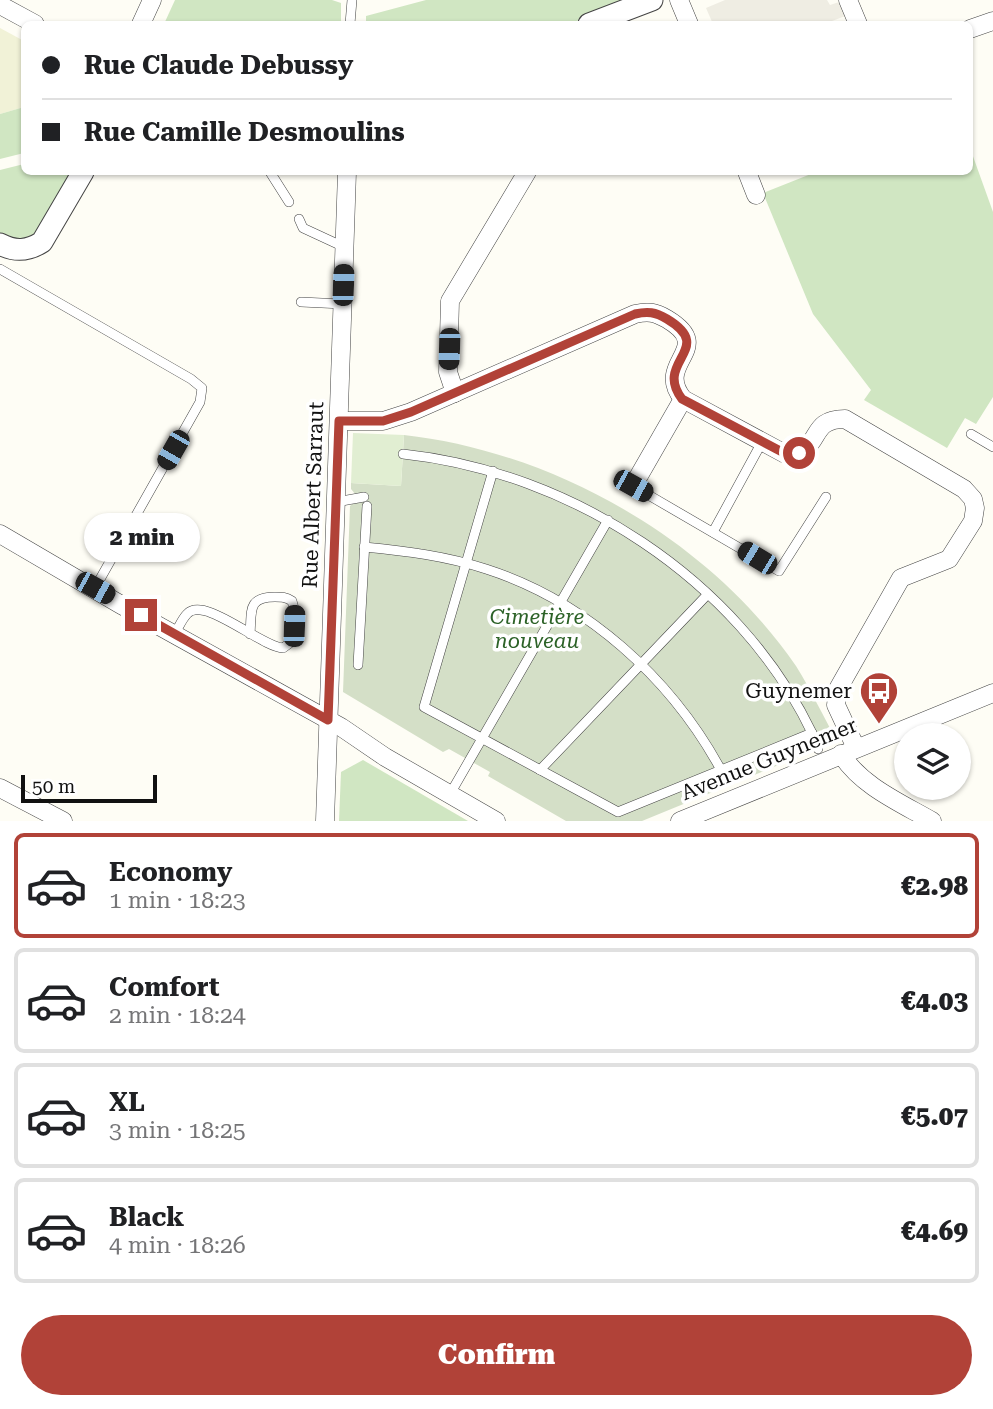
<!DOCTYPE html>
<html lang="en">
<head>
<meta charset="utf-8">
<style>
  body { margin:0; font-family:"Roboto Serif",serif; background:#f6f6f6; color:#202124; height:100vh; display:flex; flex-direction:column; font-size:26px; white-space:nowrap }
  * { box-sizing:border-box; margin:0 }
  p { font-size:23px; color:#757577 }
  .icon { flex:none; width:38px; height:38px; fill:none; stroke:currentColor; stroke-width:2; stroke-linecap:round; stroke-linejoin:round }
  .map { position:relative; height:821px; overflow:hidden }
  .drawer { display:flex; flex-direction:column; background:#fff; flex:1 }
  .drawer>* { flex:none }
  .hud { position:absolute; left:21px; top:21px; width:952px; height:154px; border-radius:10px; box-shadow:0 2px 5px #0004; display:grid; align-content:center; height:154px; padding:0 21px; background:#fff }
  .fabs { position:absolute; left:894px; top:723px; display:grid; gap:14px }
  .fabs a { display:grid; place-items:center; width:77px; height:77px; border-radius:50%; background:#fff; box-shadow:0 2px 5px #0004; font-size:35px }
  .scale { position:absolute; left:21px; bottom:18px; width:136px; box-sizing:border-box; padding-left:7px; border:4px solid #111; border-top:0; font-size:19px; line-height:24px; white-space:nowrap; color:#111; -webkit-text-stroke:5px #fff; paint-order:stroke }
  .end { position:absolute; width:32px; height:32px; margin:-16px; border:9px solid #b14238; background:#fff; box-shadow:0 0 0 4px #fff }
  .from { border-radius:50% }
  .bubble { position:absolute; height:49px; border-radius:24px; background:#fff; box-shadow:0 2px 5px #0004; font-size:23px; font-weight:800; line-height:49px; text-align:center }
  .car { position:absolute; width:21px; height:42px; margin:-21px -10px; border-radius:9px; box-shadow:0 0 5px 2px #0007; background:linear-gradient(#222 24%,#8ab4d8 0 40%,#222 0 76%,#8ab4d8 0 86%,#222 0) }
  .hud b { display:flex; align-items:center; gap:24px; height:66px; font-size:26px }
  .hud b+b { border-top:2px solid #e0e0e0 }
  .hud i { width:18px; height:18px; background:#202124 }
  ul { padding:12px 0 0; list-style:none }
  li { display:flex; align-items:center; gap:21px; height:105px; margin:0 14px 10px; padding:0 7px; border:4px solid #e0e0e0; border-radius:10px }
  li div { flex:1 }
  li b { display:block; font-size:26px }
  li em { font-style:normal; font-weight:800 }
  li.current { border-color:#b14238 }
  li>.icon { width:63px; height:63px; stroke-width:1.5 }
  .primary-button { display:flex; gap:14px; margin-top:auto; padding:14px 21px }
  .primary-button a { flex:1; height:80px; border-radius:42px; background:#b14238; color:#fff; font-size:28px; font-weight:800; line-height:80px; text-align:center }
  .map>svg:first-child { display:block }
  .farmland { fill:#f1f2d7 }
  .green { fill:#d0e6c2 }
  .cemetery { fill:#d4dfc7 }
  .pitch { fill:#e1eed2 }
  .plaza { fill:#efede3 }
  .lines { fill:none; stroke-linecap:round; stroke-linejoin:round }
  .service-casing { stroke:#444; stroke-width:10 }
  .minor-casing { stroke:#444; stroke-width:19 }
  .tertiary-casing { stroke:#444; stroke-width:23 }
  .service { stroke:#fff; stroke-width:9 }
  .minor { stroke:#fff; stroke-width:18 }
  .tertiary { stroke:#fff; stroke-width:21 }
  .route { stroke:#b14238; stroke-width:9 }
  .labels { text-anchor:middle; stroke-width:7; stroke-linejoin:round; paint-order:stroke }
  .street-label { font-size:21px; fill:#111; stroke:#fff }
  .park-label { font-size:21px; font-style:italic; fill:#2c6227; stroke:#fff }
  .poi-label { font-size:21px; fill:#111; stroke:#fff; text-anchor:end }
</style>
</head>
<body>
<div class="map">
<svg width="993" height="821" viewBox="0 0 993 821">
  <rect width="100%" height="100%" fill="#fefdf5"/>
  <polygon class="farmland" points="0,28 24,41 24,107 0,114"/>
  <g class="green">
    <polygon points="175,0 332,0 341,3 341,24 164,24"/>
    <polygon points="426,0 632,0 569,24 366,24 366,16"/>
    <polygon points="24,107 24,153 0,159 0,114"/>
    <polygon points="970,148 993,212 993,397 976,424 965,418 947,448 864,400 871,390 813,314 763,193 816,172 970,172"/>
    <polygon points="24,164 24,172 72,172 36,235 20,242 0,234 0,170"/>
    <polygon points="363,760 468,821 339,821 341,772"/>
  </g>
  <path class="cemetery" d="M404,435C555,452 710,540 796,666C811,690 823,716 837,741L642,821H566L488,776L490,772L449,749L443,752L343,692L350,506L356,501V495L351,489V483L401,486Z"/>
  <polygon class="pitch" points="353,433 404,435 401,486 351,483"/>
  <polygon class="plaza" points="725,0 827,0 830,5 842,1 848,15 824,24 713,24 706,8"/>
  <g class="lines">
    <g class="service-casing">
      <g id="service">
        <polyline points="350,24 352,0"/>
        <polyline points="270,172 289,202"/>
        <polyline points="299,219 303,228 344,247"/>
        <polyline points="0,269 191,379 202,388 200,402 95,588"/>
        <polyline points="301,302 343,304"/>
        <polyline points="971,434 993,447"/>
        <path d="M403,454C571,472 738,579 812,733L618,812L424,707L493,471"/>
        <polyline points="633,486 779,571 826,497"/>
        <polyline points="336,502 364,497"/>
        <polyline points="713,532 762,442"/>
        <path d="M364,547C406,551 446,556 486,569C586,601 671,678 721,770"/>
        <path d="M175,633C179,627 182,619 187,614C204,595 261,647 283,648L294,640L295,612L292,601C286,597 282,597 275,597C247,597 252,611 250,634"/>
        <polyline points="358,665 367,506"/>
        <polyline points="812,733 818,749"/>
        <polyline points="540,770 707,595"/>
        <polyline points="450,794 608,520"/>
      </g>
    </g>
    <g class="minor-casing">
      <g id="minor">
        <polyline points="679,0 689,24"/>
        <polyline points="848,0 858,24"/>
        <polyline points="0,5 35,24"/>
        <polyline points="141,24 152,0"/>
        <polyline points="970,29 993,21"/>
        <polyline points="747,172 756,195"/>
        <polyline points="455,393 448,372 450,301 527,172"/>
        <path d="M339,421H383L411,412L635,314C648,311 655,312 667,319C717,349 653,362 683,399L787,455C825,450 806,419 845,419L964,489L973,499L975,508L973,521L949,559L901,578L838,689L836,705L856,748"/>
        <polyline points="633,486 683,399"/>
        <polyline points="0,534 123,606 341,727 385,757 496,821"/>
        <path d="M841,754C861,786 901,803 932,821"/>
        <polyline points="0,788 63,821"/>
        <polyline points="325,821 347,172"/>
        <polyline points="680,821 993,693"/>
      </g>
    </g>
    <g class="tertiary-casing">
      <g id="tertiary">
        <polyline points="589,24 652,0"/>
        <path d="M0,244C15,252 28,251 42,242L83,172"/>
      </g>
    </g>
    <use href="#service" class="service"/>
    <use href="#minor" class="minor"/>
    <use href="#tertiary" class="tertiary"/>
  </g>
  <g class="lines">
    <path class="route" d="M141,615L328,720L339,421H383L411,412L635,314C648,311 655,312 667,319C717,349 653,361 682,399L786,454L799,453"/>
  </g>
  <defs>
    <g id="bus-pin" transform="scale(2.0125)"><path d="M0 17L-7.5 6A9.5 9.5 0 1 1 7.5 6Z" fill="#b14238" stroke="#fff"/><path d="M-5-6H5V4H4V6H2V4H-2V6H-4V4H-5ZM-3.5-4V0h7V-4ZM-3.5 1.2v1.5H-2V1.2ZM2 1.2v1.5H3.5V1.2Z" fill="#fff"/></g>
  </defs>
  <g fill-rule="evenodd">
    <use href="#bus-pin" x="879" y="691"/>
  </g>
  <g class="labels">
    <g class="street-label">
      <text transform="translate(313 495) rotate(-88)" y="7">Rue Albert Sarraut</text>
      <text transform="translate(769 759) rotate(-22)" y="7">Avenue Guynemer</text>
    </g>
    <g class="park-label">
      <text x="537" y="624">Cimetière<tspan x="537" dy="24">nouveau</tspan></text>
    </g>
    <g class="poi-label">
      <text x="852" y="698">Guynemer</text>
    </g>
  </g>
</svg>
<div class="fabs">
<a><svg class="icon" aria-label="layers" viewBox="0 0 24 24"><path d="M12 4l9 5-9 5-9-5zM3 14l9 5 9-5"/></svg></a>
</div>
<div class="scale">50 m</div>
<i class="end from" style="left:799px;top:453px"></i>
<i class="end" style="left:141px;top:615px"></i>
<div class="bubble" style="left:84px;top:513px;width:116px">2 min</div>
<i class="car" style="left:343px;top:285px;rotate:2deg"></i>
<i class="car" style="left:449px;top:349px;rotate:182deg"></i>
<i class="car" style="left:173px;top:450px;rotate:210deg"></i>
<i class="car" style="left:633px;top:486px;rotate:119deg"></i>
<i class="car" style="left:757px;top:558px;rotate:301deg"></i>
<i class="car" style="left:95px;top:588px;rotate:119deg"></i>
<i class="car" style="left:294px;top:626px;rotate:2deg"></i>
<div class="hud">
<b><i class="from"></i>Rue Claude Debussy</b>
<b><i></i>Rue Camille Desmoulins</b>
</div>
</div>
<section class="drawer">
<ul>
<li class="current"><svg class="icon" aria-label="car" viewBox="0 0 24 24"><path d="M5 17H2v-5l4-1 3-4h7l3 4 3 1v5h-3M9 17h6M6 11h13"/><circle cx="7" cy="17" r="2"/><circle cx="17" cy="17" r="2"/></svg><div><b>Economy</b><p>1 min · 18:23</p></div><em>€2.98</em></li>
<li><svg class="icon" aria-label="car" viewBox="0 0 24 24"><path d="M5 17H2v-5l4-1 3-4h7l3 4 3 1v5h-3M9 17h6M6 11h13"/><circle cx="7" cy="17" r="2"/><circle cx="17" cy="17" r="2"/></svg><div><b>Comfort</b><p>2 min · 18:24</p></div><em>€4.03</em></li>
<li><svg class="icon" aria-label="car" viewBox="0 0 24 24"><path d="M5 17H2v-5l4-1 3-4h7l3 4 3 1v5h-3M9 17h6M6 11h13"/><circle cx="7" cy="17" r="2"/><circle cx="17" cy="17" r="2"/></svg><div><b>XL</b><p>3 min · 18:25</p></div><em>€5.07</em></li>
<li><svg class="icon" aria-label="car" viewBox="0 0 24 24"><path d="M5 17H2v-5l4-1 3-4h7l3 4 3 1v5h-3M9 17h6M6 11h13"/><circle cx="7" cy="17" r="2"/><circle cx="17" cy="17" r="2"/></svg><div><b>Black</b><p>4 min · 18:26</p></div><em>€4.69</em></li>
</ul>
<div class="primary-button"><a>Confirm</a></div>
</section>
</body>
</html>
